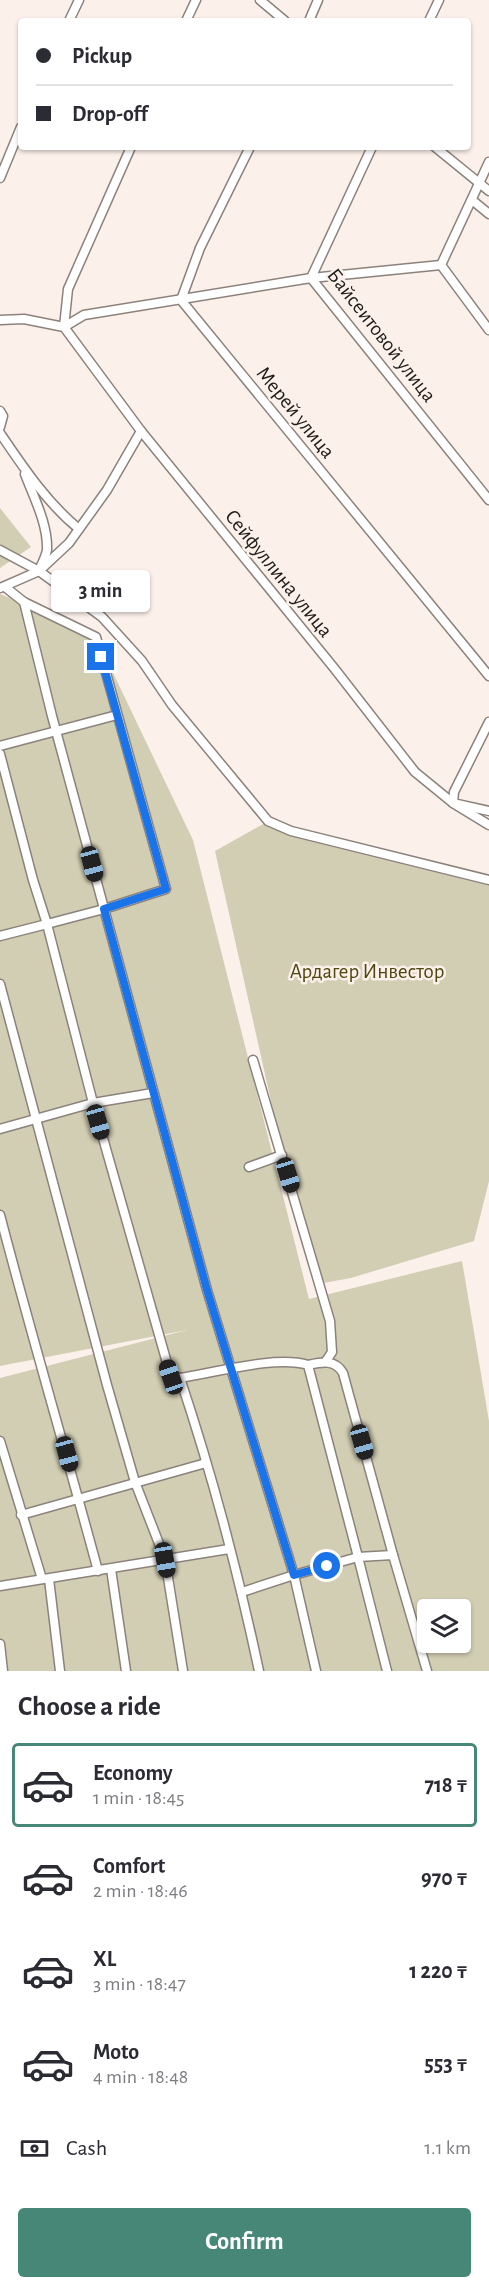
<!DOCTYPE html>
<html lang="en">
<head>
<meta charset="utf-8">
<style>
  body { margin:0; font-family:"Alegreya Sans",sans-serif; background:#f2f2f3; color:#2b2b33; height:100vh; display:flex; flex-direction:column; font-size:22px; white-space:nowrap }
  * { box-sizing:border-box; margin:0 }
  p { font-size:20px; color:#7c7c81 }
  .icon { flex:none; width:33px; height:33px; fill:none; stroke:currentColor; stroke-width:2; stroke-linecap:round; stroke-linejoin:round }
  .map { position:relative; height:1671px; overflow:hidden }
  .drawer { display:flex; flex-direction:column; background:#fff; flex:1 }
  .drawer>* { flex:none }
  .top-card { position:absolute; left:18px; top:18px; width:453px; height:132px; border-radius:6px; box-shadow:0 2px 4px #0004; display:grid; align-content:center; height:132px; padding:0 18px; background:#fff }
  .tools { position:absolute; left:417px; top:1599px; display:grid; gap:12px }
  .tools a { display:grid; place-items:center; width:54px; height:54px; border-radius:6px; background:#fff; box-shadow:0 2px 4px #0004; font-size:30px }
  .end { position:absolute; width:27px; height:27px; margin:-14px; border:8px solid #1a73e8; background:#fff; box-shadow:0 0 0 3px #fff }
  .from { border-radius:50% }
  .bubble { position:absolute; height:42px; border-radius:6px; background:#fff; box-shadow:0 2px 4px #0004; font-size:20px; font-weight:700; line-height:42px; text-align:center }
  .car { position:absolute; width:18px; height:36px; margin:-18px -9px; border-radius:8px; box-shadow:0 0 4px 2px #0007; background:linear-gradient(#222 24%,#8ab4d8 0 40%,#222 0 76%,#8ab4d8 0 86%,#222 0) }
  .top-card b { display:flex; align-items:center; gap:21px; height:57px; font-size:22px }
  .top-card b+b { border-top:2px solid #e1e1e2 }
  .top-card i { width:15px; height:15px; background:#2b2b33 }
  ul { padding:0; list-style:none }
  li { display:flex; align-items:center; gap:18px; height:84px; margin:0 12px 9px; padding:0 6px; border:3px solid transparent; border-radius:6px }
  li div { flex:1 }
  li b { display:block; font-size:22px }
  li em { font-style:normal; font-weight:700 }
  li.active { border-color:#468778 }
  li>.icon { width:54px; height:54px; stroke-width:1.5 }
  h2 { padding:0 18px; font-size:27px; line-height:72px }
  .pay { display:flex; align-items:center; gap:15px; height:66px; padding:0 18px; font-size:22px }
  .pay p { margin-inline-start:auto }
  .cta { display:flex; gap:12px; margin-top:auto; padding:12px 18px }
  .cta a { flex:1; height:69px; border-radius:6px; background:#468778; color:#fff; font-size:24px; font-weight:700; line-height:69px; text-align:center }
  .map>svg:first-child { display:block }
  .green { fill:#d2ceb4; fill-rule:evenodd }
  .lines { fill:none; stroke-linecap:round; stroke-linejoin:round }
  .minor-casing { stroke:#8c827c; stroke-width:11 }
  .minor { stroke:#fff; stroke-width:8 }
  .route { stroke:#1a73e8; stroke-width:8 }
  .labels { text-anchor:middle; stroke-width:5; stroke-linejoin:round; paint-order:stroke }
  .street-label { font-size:21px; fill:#1f1c19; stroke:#fcf0ea }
  .park-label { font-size:21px; fill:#4e4711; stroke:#fcf0ea }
</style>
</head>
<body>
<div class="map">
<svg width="489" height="1671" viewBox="0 0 489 1671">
  <rect width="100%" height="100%" fill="#fcf0ea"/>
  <g class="green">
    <polygon points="0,508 31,547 0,568"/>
    <path d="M0,594L93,631L193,840L309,1299L462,1261L489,1421V1671H0V1378L187,1330L0,1366ZM428,1610H460V1642H428Z"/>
    <polygon points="265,823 489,876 489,1181 474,1241 351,1278 318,1284 288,1177 215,851"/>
  </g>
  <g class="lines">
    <g class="minor-casing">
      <g id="minor">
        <polyline points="260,0 285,21"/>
        <polyline points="69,21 79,0"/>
        <polyline points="186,21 196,0"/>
        <polyline points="309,21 318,0"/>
        <polyline points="429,21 439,0"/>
        <polyline points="131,147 68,289 64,327 84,315 311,278 441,265"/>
        <polyline points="250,147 200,248 181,300 489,676"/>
        <polyline points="372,147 311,278 489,500"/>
        <polyline points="435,147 489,191"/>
        <polyline points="489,162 441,265 489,330"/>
        <polyline points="0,178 21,127"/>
        <polyline points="472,200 489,214"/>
        <polyline points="0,320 24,319 64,327 141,431 334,668 415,772 453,803 489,811"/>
        <polyline points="0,411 3,416 0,427"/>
        <path d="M0,433C23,467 47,503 79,529"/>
        <path d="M25,474C34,498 48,524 47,550C46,555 43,562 40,568"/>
        <polyline points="0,550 39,571 102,617 142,661 172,705 268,821 291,831 489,880"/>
        <polyline points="0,588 39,571 69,543 107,490 141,431"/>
        <polyline points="24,602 52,716 207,1290 294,1575 316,1671"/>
        <polyline points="489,722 454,792 453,803 489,825"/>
        <polyline points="0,746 117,715"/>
        <polyline points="0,754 33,880 47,924 104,909 166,889 96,637 24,602 5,587"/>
        <polyline points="0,936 47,924 93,1103 153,1093"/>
        <polyline points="0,984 107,1385 135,1482 165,1559 183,1671"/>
        <polyline points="253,1060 330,1321 332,1352 326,1361"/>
        <path d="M0,1129L93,1103L171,1377L180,1378C214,1373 276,1355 308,1365L358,1557L393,1555L427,1671"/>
        <polyline points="249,1167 282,1155"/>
        <path d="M0,1215C31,1334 66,1452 98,1571"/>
        <path d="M308,1365C322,1362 335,1359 343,1373L393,1555"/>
        <path d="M180,1378C212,1474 238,1572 259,1671"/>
        <polyline points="0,1441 42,1579"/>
        <polyline points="21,1515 206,1463"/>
        <polyline points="111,1569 126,1671"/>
        <polyline points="49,1579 60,1671"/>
        <polyline points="0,1586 229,1549"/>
        <polyline points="242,1592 294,1575 358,1557 387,1671"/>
        <polyline points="0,1644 3,1671"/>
      </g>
    </g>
    <use href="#minor" class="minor"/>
  </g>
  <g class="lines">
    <polyline class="route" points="101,657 166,889 104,909 207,1290 294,1575 327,1566"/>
  </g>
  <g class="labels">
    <g class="street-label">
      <text transform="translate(382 335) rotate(52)" y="7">Байсеитовой улица</text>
      <text transform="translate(296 412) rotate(51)" y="7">Мерей улица</text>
      <text transform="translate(279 573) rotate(51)" y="7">Сейфуллина улица</text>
    </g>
    <g class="park-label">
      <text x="367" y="978">Ардагер Инвестор</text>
    </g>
  </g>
</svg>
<div class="tools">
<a><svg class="icon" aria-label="layers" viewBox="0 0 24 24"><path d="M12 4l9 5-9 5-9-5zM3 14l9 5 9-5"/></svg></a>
</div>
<i class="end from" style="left:327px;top:1566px"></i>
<i class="end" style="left:101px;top:657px"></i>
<div class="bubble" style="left:51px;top:570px;width:99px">3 min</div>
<i class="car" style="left:92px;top:864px;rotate:165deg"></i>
<i class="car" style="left:98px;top:1122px;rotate:164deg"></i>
<i class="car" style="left:288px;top:1175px;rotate:163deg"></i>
<i class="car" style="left:171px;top:1377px;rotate:341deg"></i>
<i class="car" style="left:362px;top:1442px;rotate:164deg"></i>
<i class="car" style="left:67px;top:1454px;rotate:165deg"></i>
<i class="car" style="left:165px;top:1560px;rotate:170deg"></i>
<div class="top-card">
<b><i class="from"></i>Pickup</b>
<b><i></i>Drop-off</b>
</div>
</div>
<section class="drawer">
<h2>Choose a ride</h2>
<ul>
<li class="active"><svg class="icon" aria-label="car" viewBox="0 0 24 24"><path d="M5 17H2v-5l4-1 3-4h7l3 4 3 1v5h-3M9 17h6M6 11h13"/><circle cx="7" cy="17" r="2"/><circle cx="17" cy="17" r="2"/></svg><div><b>Economy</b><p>1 min · 18:45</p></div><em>718 ₸</em></li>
<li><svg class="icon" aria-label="car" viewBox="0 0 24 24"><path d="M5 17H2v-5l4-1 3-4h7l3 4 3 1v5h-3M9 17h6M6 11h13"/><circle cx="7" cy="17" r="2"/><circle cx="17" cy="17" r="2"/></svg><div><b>Comfort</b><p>2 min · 18:46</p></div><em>970 ₸</em></li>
<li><svg class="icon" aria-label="car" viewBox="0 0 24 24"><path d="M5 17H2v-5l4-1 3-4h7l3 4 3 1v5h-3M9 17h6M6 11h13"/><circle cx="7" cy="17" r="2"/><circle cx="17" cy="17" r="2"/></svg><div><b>XL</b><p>3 min · 18:47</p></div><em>1 220 ₸</em></li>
<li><svg class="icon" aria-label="car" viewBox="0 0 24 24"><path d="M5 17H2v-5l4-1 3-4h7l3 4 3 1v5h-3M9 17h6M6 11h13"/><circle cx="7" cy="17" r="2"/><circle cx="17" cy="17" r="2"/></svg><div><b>Moto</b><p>4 min · 18:48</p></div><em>553 ₸</em></li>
</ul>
<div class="pay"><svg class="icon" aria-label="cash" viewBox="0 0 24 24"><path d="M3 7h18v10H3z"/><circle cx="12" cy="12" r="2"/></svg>Cash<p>1.1 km</p></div>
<div class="cta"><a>Confirm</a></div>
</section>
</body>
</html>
